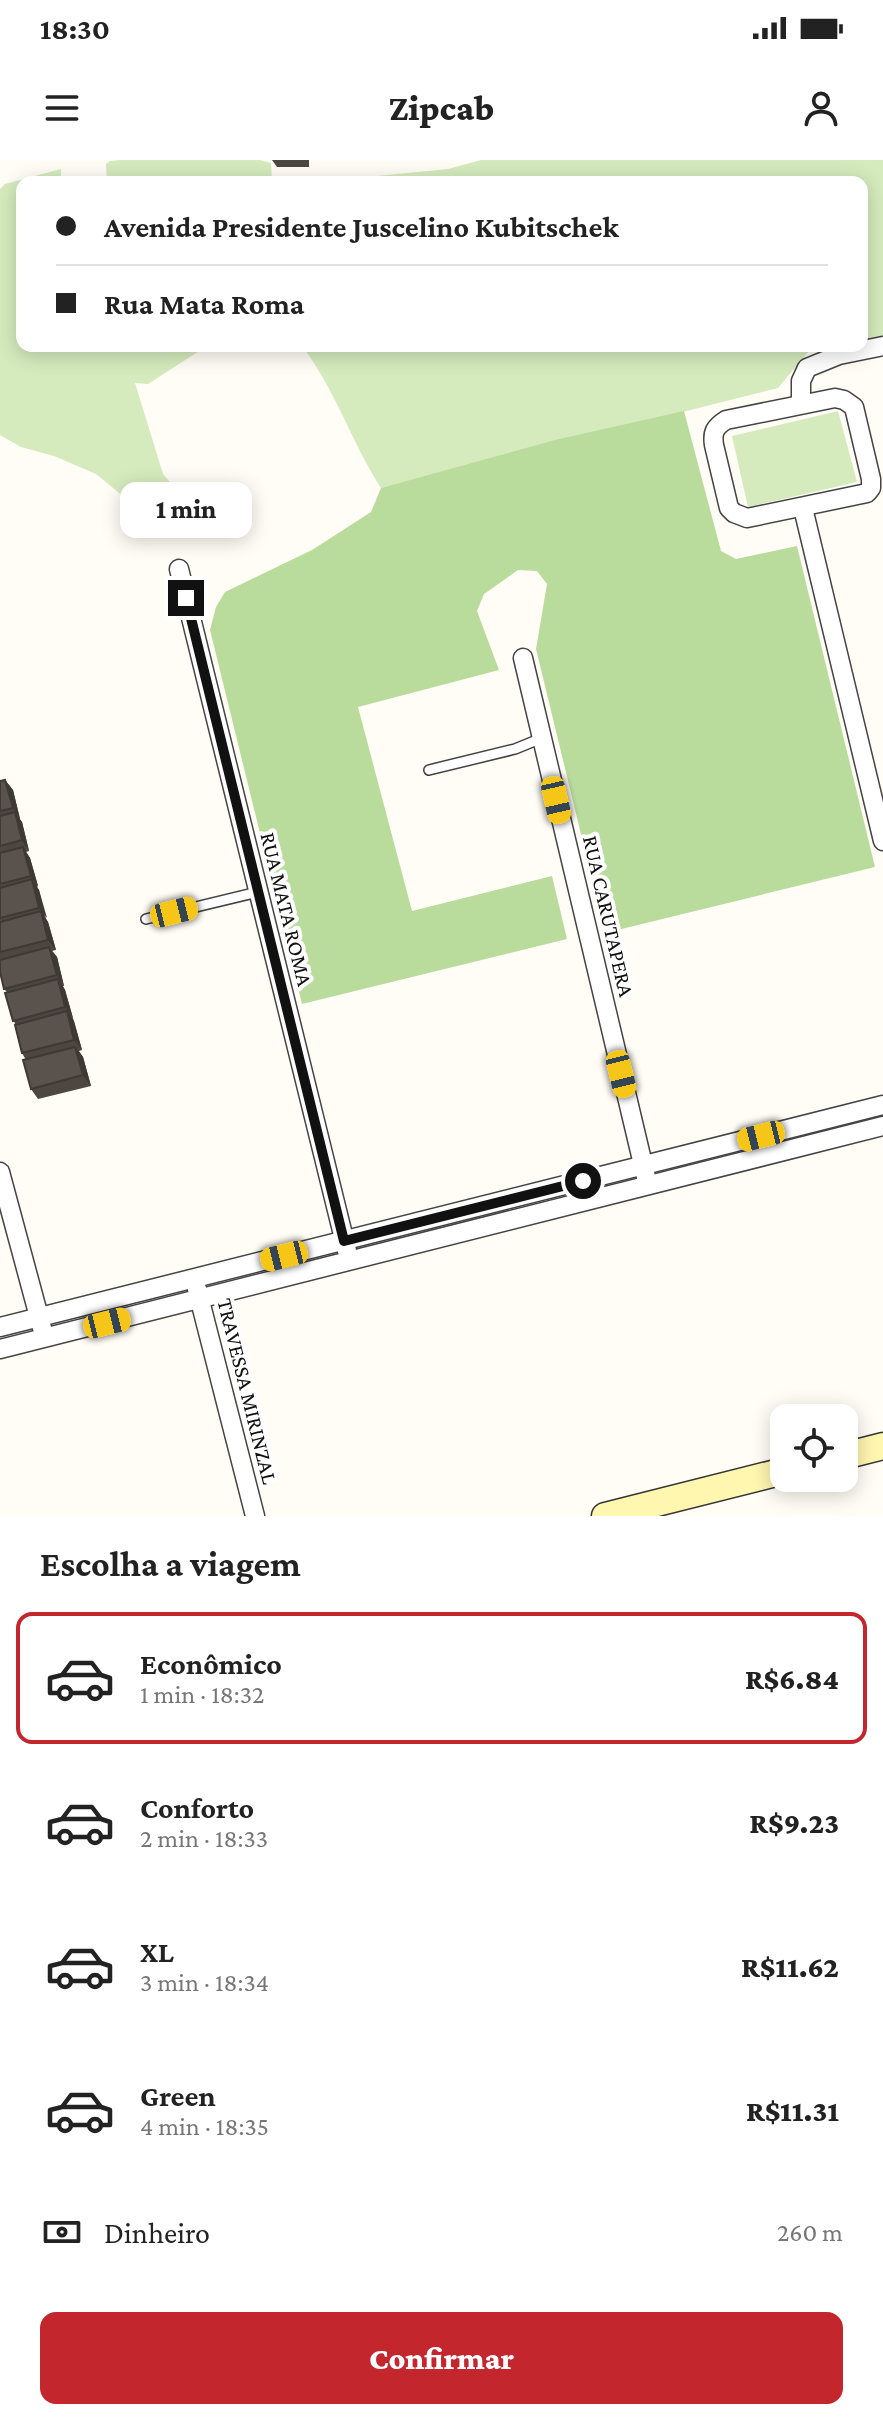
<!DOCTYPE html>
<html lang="pt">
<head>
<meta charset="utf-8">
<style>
  body { margin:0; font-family:"Crimson Pro",serif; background:#f2f2f2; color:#222; height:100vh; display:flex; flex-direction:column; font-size:30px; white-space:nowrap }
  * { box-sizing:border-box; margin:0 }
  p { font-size:26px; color:#767676 }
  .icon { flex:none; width:44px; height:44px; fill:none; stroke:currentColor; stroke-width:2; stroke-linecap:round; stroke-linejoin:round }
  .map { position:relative; height:1356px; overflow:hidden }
  .sheet { display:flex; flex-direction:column; background:#fff; flex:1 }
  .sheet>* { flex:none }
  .banner { position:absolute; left:16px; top:16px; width:852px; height:176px; border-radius:16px; box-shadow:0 4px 20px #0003; display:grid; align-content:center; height:176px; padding:0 40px; background:#fff }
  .fabs { position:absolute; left:770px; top:1244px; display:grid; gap:16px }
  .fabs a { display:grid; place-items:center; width:88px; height:88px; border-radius:16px; background:#fff; box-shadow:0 4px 20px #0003; font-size:40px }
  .end { position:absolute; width:36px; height:36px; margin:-18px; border:10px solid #111; background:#fff; box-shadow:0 0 0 4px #fff }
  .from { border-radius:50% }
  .bubble { position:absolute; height:56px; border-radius:16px; background:#fff; box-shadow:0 4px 20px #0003; font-size:26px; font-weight:800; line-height:56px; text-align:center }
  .car { position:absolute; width:24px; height:48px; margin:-24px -12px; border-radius:10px; box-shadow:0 0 6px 2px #0007; background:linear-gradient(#f5c518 24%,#345 0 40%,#f5c518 0 76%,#345 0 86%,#f5c518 0) }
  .banner b { display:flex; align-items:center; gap:28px; height:76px; font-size:30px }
  .banner b+b { border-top:2px solid #e0e0e0 }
  .banner i { width:20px; height:20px; background:#222 }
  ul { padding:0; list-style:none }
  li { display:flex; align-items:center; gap:24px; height:132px; margin:0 16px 12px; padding:0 24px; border:4px solid transparent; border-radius:16px }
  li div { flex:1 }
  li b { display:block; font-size:30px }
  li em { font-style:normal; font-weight:800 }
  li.current { border-color:#c4262e }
  li>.icon { width:72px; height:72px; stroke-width:1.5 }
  h2 { padding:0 40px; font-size:36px; line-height:96px }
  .pay { display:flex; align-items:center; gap:20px; height:88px; padding:0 40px; font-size:30px }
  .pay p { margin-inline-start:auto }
  .action { display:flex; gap:16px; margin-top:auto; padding:16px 40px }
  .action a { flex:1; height:92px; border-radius:16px; background:#c4262e; color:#fff; font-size:32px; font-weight:800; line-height:92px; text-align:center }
  .status { display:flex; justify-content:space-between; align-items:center; height:56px; padding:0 40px; background:#fff; direction:ltr }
  .status svg { height:22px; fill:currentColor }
  header { display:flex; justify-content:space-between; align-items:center; height:104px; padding:0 40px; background:#fff; font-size:36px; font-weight:800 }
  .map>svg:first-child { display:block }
  .green { fill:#d5ebbd }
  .forest { fill:#b9dc9c }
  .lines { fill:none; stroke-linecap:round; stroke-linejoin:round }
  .lane-casing { stroke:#444; stroke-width:12 }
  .street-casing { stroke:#444; stroke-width:21 }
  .secondary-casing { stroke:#333; stroke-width:29 }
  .lane { stroke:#fff; stroke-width:9 }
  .street { stroke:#fff; stroke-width:18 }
  .secondary { stroke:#fff6b0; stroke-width:26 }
  .wall { fill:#4d4742 }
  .shaded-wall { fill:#3f3936 }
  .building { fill:#5a524d; stroke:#3f3936; stroke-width:2 }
  .route { stroke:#111; stroke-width:10 }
  .labels { text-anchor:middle; stroke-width:8; stroke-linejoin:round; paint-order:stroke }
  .street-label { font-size:22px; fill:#111; stroke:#fff }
</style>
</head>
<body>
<div class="status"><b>18:30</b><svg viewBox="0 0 49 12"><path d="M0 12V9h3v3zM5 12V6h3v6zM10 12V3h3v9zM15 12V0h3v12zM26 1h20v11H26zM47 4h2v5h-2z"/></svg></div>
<header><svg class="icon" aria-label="menu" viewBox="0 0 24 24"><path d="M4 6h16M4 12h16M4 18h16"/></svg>Zipcab<svg class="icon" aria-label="person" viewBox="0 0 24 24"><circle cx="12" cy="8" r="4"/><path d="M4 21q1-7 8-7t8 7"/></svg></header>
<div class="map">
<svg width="883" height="1356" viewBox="0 0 883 1356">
  <rect width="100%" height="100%" fill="#fffdf5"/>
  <g class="green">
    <polygon points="120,0 260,0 271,3 272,22 107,22 106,4 110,1"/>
    <polygon points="481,0 883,0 883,176 862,180 862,22 316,22 448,9"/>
    <polygon points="61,9 61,22 22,22 22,186 207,186 148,224 135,223 163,314 186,341 188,365 170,375 154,369 118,332 96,314 54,296 21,287 0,275 0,29 5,24"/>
    <path d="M302,186H833L809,191L778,228L381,328C352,283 335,229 302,186Z"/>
    <polygon points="838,251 857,322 748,347 732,276"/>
  </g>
  <polygon class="forest" points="684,251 721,391 736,399 797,386 875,707 605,773 536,489 547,424 537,411 518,410 484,434 477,451 499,510 358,547 412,751 552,716 567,779 302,844 210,470 216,447 225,432 312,390 371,352 381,328 555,280"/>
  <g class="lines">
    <g class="lane-casing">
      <g id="lane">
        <polyline points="429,610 515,589 542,578"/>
        <polyline points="146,759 258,732"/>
      </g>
    </g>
    <g class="street-casing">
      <g id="street">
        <path d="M835,238L844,240L854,247L871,319V328L867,333L747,358L734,353L729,348L714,285C712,272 715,267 726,260Z"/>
        <polyline points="801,244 801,221 807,208 839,195 883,186"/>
        <polyline points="803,348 883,681"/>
        <polyline points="179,409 347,1091"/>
        <polyline points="523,498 646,1017"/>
        <polyline points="0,1012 42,1168"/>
        <polyline points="197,1129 255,1356"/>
        <polyline points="0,1167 883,945"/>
        <polyline points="0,1189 883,966"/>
      </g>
    </g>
    <g class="secondary-casing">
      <g id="secondary">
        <polyline points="844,1296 883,1286"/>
        <polyline points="605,1356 784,1311"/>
      </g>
    </g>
    <use href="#lane" class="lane"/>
    <use href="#street" class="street"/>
    <use href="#secondary" class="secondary"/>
  </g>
  <g class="wall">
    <polygon points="272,0 309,0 309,7 277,7"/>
    <polygon points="5,620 13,630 20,659 19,659 22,662 29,691 26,692 30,698 38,726 37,727 39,730 46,759 48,762 56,790 52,791 57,797 64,826 63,826 65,830 82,890 79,891 83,897 91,926 38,939 31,929 26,900 22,893 7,832 4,829 0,812 0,621"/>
  </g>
  <g class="shaded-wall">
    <polygon points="5,620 13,630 20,659 13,648"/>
    <polygon points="15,652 22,662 29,691 22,680"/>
    <polygon points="23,687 30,698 38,726 31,716"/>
    <polygon points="32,719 39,730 47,758 39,748"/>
    <polygon points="41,751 48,762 56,790 48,780"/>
    <polygon points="49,787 57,797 64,826 57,815"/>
    <polygon points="58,819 65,830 73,858 65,847"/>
    <polygon points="67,851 74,861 82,890 74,880"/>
    <polygon points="75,887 83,897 91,926 83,915"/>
  </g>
  <g class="building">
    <polygon points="5,620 13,648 0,651 0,621"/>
    <polygon points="15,652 22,680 0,686 0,656"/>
    <polygon points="23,687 31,716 0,724 0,693"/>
    <polygon points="32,719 39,748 0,758 0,728"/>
    <polygon points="41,751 48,780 0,792 0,762"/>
    <polygon points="49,787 57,815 4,829 0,812 0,800"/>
    <polygon points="58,819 65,847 13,861 5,833"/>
    <polygon points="67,851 74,880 22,893 15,865"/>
    <polygon points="75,887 83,915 31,929 23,900"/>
  </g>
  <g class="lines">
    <polyline class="route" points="186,438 344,1081 583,1021"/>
  </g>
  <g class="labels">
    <g class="street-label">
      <text transform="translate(287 749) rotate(76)" y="8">RUA MATA ROMA</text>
      <text transform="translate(609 756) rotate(77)" y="8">RUA CARUTAPERA</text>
      <text transform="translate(248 1231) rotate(76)" y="8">TRAVESSA MIRINZAL</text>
    </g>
  </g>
</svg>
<div class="fabs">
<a><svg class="icon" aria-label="locate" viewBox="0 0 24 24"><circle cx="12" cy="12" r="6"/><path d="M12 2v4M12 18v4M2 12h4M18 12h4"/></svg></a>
</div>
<i class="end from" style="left:583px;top:1021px"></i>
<i class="end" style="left:186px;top:438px"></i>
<div class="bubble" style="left:120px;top:322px;width:132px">1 min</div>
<i class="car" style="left:556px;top:640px;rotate:167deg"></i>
<i class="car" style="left:174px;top:752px;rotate:76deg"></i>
<i class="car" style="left:621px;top:914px;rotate:166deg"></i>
<i class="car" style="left:761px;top:976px;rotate:256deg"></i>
<i class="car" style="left:284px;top:1096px;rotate:256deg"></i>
<i class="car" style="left:107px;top:1163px;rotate:76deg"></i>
<div class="banner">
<b><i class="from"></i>Avenida Presidente Juscelino Kubitschek</b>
<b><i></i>Rua Mata Roma</b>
</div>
</div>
<section class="sheet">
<h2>Escolha a viagem</h2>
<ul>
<li class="current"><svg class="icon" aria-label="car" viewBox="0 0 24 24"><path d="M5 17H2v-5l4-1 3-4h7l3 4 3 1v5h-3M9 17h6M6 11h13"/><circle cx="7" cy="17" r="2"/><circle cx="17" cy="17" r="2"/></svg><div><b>Econômico</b><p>1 min · 18:32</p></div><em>R$6.84</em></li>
<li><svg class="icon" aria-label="car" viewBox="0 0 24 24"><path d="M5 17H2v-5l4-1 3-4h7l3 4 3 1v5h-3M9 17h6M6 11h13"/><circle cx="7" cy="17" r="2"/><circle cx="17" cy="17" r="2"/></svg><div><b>Conforto</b><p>2 min · 18:33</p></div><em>R$9.23</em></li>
<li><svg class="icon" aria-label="car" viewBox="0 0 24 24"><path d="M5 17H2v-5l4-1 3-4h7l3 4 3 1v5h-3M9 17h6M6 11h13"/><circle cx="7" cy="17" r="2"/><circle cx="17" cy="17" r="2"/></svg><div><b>XL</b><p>3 min · 18:34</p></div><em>R$11.62</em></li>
<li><svg class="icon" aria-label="car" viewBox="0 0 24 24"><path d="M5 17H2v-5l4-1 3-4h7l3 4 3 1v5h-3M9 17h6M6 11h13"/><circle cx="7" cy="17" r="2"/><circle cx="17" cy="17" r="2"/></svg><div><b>Green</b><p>4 min · 18:35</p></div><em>R$11.31</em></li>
</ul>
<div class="pay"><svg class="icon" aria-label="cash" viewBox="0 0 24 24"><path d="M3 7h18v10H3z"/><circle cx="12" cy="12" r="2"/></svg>Dinheiro<p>260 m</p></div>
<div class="action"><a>Confirmar</a></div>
</section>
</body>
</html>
